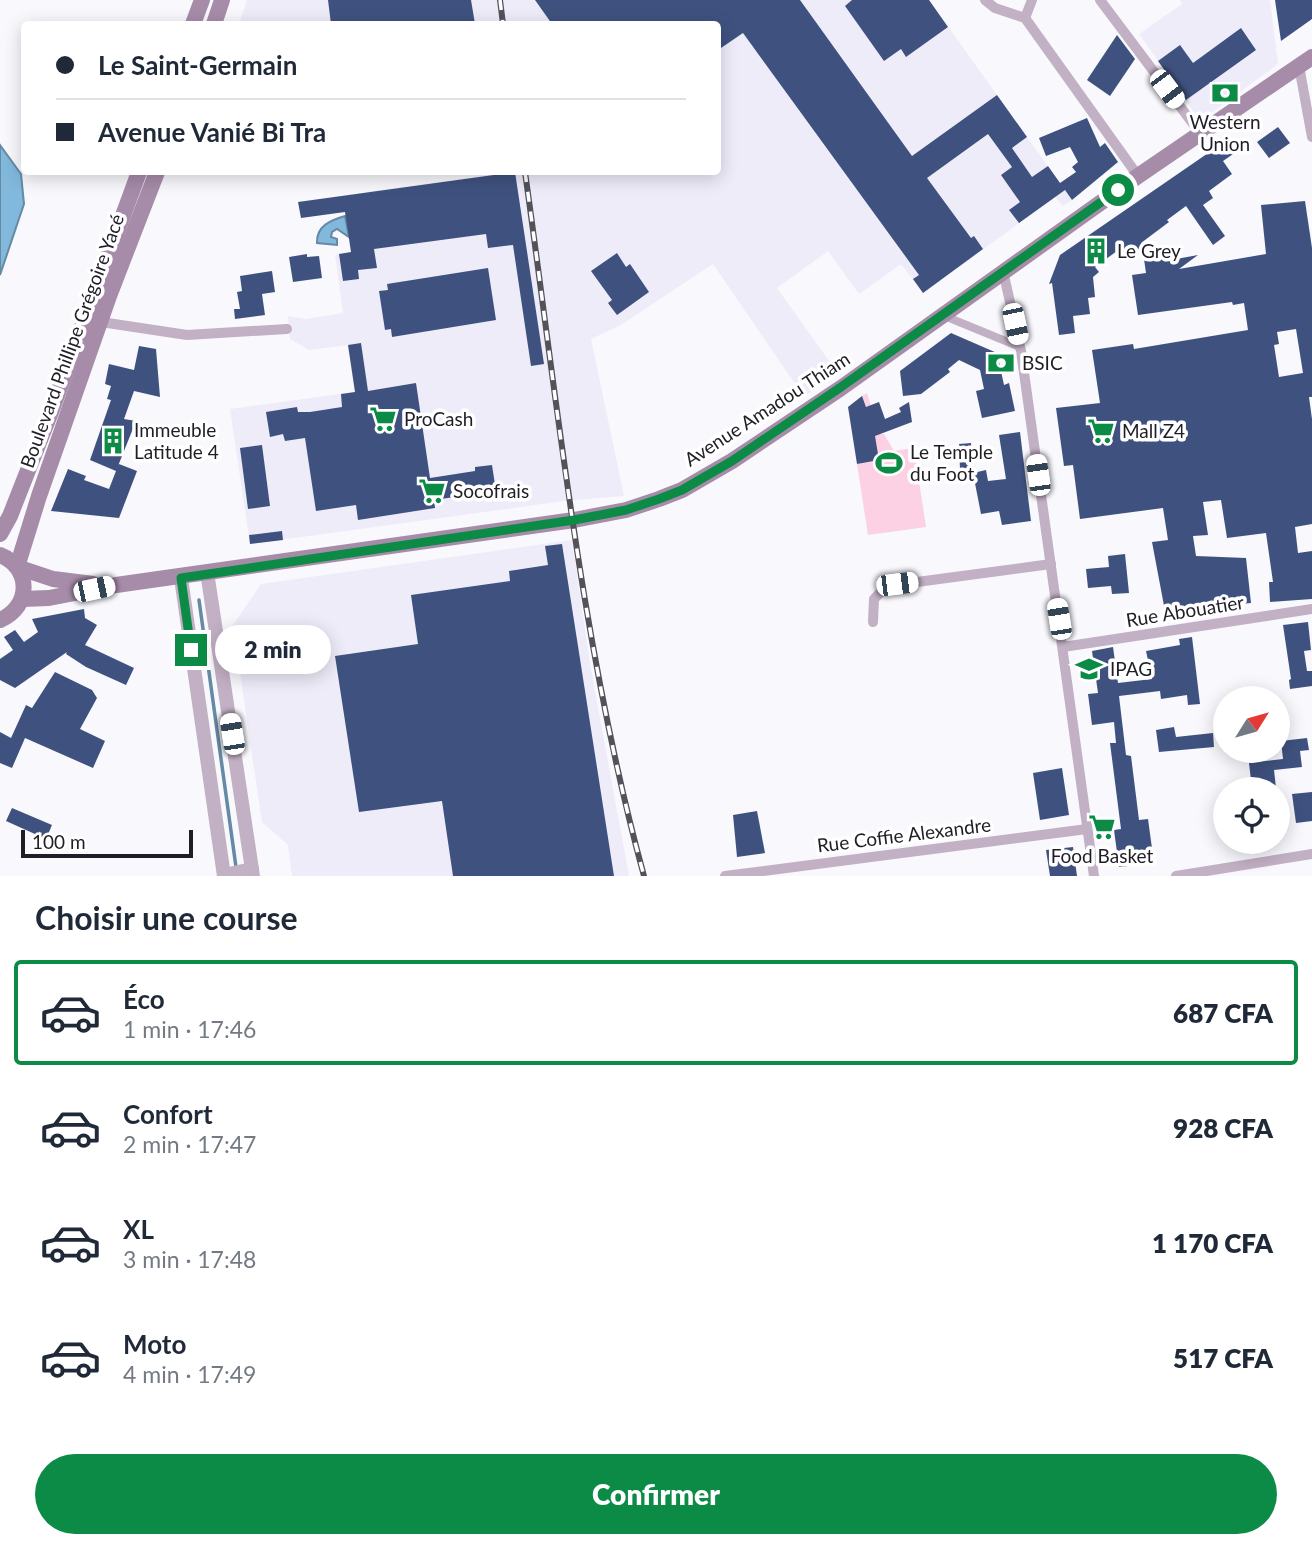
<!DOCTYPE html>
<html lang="fr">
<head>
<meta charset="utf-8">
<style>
  body { margin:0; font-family:Lato,sans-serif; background:#f2f2f3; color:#1f2937; height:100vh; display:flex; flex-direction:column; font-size:26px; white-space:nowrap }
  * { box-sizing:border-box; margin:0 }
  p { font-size:23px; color:#747a83 }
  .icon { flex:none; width:38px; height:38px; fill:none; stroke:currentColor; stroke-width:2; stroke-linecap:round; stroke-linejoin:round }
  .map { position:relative; height:876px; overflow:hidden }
  .sheet { display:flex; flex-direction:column; background:#fff; flex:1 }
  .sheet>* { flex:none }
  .top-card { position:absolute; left:21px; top:21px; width:700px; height:154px; border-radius:7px; box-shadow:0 4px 18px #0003; display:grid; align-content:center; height:154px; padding:0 35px; background:#fff }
  .needle { width:46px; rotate:53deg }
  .buttons { position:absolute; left:1213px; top:686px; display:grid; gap:14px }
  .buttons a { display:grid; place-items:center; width:77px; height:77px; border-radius:50%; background:#fff; box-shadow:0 4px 18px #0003; font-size:35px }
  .scale { position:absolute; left:21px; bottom:18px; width:172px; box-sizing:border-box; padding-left:7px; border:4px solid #1f1d26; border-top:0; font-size:19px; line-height:24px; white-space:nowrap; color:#1f1d26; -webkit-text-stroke:5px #fff; paint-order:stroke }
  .end { position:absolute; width:32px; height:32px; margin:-16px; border:9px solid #0b8b46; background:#fff; box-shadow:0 0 0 4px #fff }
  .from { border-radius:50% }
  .bubble { position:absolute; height:49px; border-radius:24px; background:#fff; box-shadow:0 4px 18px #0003; font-size:23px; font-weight:800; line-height:49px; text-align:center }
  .car { position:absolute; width:21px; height:42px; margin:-21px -10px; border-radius:9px; box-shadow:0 0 5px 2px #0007; background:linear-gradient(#fff 24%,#345 0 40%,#fff 0 76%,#345 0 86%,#fff 0) }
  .top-card b { display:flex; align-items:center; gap:24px; height:66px; font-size:26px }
  .top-card b+b { border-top:2px solid #e0e1e3 }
  .top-card i { width:18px; height:18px; background:#1f2937 }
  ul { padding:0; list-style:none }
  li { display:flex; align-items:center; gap:21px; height:105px; margin:0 14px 10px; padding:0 21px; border:4px solid transparent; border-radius:7px }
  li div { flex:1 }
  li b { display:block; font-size:26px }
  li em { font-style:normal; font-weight:800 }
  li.current { border-color:#0b8b46 }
  li>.icon { width:63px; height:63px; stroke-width:1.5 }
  h2 { padding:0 35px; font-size:32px; line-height:84px }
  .cta { display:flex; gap:14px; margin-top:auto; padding:14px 35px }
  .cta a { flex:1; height:80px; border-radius:42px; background:#0b8b46; color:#fff; font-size:28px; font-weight:800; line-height:80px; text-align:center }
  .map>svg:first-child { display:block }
  .built { fill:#eeecf9 }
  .green { fill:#fcd1e3 }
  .water { fill:#81b8db; stroke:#648aa5; stroke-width:2 }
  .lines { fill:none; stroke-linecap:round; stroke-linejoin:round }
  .stream { stroke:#648aa5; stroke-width:3.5 }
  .building { fill:#3f527f; fill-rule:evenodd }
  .pedestrian { stroke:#c2b0c4; stroke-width:8 }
  .minor { stroke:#c2b0c4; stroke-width:10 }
  .tertiary { stroke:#c2b0c4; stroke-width:14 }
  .secondary { stroke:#a78caa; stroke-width:16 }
  .rail-casing { stroke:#53525a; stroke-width:6 }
  .rail { stroke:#fff; stroke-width:3.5; stroke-dasharray:10; stroke-linecap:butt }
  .route { stroke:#0b8b46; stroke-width:9 }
  .labels { text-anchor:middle; stroke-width:7; stroke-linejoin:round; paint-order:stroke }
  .poi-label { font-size:19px; fill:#1f1d26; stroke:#fff; text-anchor:start }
  .street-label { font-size:19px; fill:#1f1d26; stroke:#fff }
</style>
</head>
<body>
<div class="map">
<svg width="1312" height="876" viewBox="0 0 1312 876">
  <rect width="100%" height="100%" fill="#f8f8fd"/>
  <g class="built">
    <polygon points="247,0 929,0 1072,200 1063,206 1055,197 923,293 901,264 859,294 828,251 777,288 837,372 804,397 713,264 621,325 591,339 624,496 564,501 250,544 230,409 355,392 348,345 309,350 290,339 288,316 306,319 343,313 335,255 374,249 365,192 511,172 718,172 718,24 239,24"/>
    <polygon points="1180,0 1270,0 1278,64 1200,121 1139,34 1182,4"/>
    <polygon points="572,540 590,664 629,876 292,876 288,845 262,822 233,625 261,584"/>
  </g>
  <polygon class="green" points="867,393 880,434 884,434 894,451 914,448 926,527 868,535 857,464 878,460 873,424 862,396"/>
  <g class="water">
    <polygon points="0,145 21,174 24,204 0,275"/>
    <path d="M345,216L349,237L337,229L332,232L331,237L337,239V245L317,243C316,226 331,220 345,216Z"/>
  </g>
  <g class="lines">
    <polyline class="stream" points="199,600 236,867"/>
  </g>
  <g class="building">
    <polygon points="328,0 471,0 475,24 331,24"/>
    <polygon points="535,0 800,0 912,156 997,95 1027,137 1012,148 1032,177 1048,166 1060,183 1076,172 1072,167 1078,162 1070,147 1046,156 1039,138 1087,118 1100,147 1105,143 1118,162 1072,200 1065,190 1019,223 1009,210 1020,202 1001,175 1012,167 988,134 927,178 971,238 974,236 983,249 923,293 913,279 919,275 743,33 718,50 718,24 552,24"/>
    <polygon points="852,0 929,0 948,27 906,57 901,49 884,61 845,6"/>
    <polygon points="1275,0 1312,0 1312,19 1281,41"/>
    <polygon points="1241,28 1256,50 1186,100 1158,61 1180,45 1193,63"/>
    <polygon points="1117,35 1135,59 1110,96 1087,80"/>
    <polygon points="1278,127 1290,143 1269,158 1257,142"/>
    <polygon points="1230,138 1239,150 1223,161 1232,174 1209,191 1213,198 1203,205 1225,236 1213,245 1186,206 1167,220 1169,222 1141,243 1143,246 1124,260 1117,251 1095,267 1099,272 1093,277 1095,297 1088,298 1090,314 1073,316 1075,333 1059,335 1052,283 1049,284 1060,255"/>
    <polygon points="515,172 544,364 531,366 513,245 488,248 486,234 374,249 377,268 358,270 359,279 343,281 339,254 351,252 345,212 301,218 298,202"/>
    <path d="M1305,201L1312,248V397H1309L1312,419V524L1295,527L1298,553L1312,551V599L1270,602L1269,582H1273L1266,533L1227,538L1221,500L1203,502L1208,535L1193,536L1196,556L1246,558L1251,603L1165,611L1152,542L1168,540L1163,508L1080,519L1073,465L1064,466L1056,408L1100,403L1092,350L1133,344L1134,349L1248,330L1244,303L1233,305L1232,302L1138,315L1132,275L1146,273L1144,259L1170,255L1171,260L1198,255L1179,269L1266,254L1261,205ZM1296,329L1303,373L1279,377L1274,345L1279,344L1277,332Z"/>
    <polygon points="617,253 626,267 630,264 649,292 617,315 608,303 612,300 591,271"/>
    <polygon points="307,254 307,257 319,256 322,278 293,282 289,257"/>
    <polygon points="488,268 496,320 392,337 391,329 385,330 379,291 388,290 387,284"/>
    <polygon points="272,271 275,292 262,294 265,315 235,319 234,309 240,309 237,292 242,291 240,276"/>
    <polygon points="951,333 997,353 1004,385 1009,383 1015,411 982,418 976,391 984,389 980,370 959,360 948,369 950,372 921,394 903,396 900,371"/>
    <polygon points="361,343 368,391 416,383 430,478 475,471 475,467 492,465 496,491 434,500 435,508 358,520 356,505 316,511 305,438 285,441 283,434 270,437 266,412 297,407 298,412 310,412 342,407 341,394 355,392 348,345"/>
    <polygon points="139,346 156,349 160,397 134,391 124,419 136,421 118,466 119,464 137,471 119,518 51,511 68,469 86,476 84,480 109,489 116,471 90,460 111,400 107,399 111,386 105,384 109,364 134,370"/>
    <polygon points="862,396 866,407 879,402 885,419 901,412 899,408 909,402 912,422 875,436 879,460 857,464 848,407"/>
    <polygon points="1020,432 1031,521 1002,525 999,511 981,514 973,473 986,470 988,481 1006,479 999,435"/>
    <polygon points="971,443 972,469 960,469 959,444"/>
    <polygon points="262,445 270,506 248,509 240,448"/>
    <polygon points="282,531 283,540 250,544 249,535"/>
    <polygon points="562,544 614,876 453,876 442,801 359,812 335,656 418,644 411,595 510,581 509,571 548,565 545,546"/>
    <polygon points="1125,554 1129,593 1112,594 1111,586 1088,588 1086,569 1109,567 1108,556"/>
    <polygon points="84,609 85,618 97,625 85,645 134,668 126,685 86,667 66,654 67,652 15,688 0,680 0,659 13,650 4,637 15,630 24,642 38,632 32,619"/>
    <polygon points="1308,622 1311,650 1304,651 1307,671 1312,671 1312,686 1290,689 1289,680 1291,679 1283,625"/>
    <polygon points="1192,637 1200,704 1188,705 1187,695 1161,699 1160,691 1119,696 1126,755 1131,756 1139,820 1148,819 1154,863 1119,867 1114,830 1121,829 1110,743 1116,743 1114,722 1092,725 1088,694 1098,693 1092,651 1113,647 1118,683 1152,679 1146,651 1180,645 1179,639"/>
    <polygon points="55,672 92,690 97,698 80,729 105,741 93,768 25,738 12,768 0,763 0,732 11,738 26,705 32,708"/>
    <polygon points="1174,727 1176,737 1213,733 1214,747 1159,752 1156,730"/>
    <polygon points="1307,738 1309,750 1300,751 1302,767 1274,770 1276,788 1252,789 1249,763 1283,759 1281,741"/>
    <polygon points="1062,768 1069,815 1040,820 1033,773"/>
    <polygon points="1312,792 1312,821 1296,823 1292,794"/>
    <polygon points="12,808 52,825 46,839 6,821"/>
    <polygon points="757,811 765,853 737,857 733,815"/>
    <polygon points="1073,847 1077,876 1050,876 1046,850"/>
  </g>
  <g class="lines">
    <polyline class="pedestrian" points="942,315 1020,347"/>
    <g class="minor">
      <polyline points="985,0 995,8 1025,18 1138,176"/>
      <polyline points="1100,0 1200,133"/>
      <polyline points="1025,18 1032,0"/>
      <polyline points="1299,66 1312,137"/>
      <polyline points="1003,271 1021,351 1094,876"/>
      <polyline points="101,322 187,335 287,329"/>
      <polyline points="873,622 874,599 887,586 1051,564"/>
      <polyline points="1063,647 1312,609"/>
      <polyline points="725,876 1087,829"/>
      <polyline points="1176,876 1312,854"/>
    </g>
    <g class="tertiary">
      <polyline points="207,572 253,876"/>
      <polyline points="181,578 224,876"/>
      <polyline points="224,875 252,869"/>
    </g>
    <g class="secondary">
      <polyline points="193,24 202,0"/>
      <polyline points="214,24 222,0"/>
      <polyline points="0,534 10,516 51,412 139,172"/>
      <path d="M0,555C32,568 31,607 0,620"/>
      <polyline points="17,567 39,496 109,296 157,172"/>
      <polyline points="17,567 53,579 93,584"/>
      <polyline points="22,599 49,598 116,585 574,520 626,510 659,499 682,490 732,461 841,388 1138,176 1312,57"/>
    </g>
    <g class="rail-casing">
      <g id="rail">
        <polyline points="500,0 503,24"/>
        <path d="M525,172C558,407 581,646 644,876"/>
      </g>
    </g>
    <use href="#rail" class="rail"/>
  </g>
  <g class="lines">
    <polyline class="route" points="191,650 181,578 574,520 626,510 659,499 682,490 732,461 841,387 1118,190"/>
  </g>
  <defs>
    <g id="bank-bare" transform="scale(2.1)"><path d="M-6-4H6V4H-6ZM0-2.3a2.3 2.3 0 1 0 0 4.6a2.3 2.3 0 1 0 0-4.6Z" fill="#0b8b46" stroke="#fff" stroke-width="2.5" paint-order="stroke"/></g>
    <g id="building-bare" transform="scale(2.1)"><path d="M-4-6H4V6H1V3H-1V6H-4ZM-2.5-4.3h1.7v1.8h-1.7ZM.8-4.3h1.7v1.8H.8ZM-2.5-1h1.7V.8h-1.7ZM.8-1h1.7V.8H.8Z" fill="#0b8b46" stroke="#fff" stroke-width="2.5" paint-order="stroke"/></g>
    <g id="supermarket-bare" transform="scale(2.1)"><path d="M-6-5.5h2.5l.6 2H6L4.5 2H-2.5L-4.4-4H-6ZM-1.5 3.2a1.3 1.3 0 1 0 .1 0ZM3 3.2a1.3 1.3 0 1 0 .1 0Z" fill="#0b8b46" stroke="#fff" stroke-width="2.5" paint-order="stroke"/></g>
    <g id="stadium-bare" transform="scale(2.1)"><path d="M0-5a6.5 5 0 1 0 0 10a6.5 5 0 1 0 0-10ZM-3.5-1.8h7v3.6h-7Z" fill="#0b8b46" stroke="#fff" stroke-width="2.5" paint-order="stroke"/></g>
    <g id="university-bare" transform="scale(2.1)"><path d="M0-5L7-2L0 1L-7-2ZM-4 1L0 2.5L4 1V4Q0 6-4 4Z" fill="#0b8b46" stroke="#fff" stroke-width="2.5" paint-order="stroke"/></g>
  </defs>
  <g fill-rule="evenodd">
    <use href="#bank-bare" x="1225" y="93"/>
    <use href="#building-bare" x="1096" y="251"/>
    <use href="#bank-bare" x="1001" y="363"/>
    <use href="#supermarket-bare" x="383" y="419"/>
    <use href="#supermarket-bare" x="1101" y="431"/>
    <use href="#building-bare" x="113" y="441"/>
    <use href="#stadium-bare" x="889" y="463"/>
    <use href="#supermarket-bare" x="432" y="491"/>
    <use href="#university-bare" x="1089" y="669"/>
    <use href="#supermarket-bare" x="1102" y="827"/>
  </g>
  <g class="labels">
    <g class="poi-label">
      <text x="1225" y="129" text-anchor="middle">Western<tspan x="1225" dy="22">Union</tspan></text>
      <text x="1117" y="258">Le Grey</text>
      <text x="1022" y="370">BSIC</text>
      <text x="404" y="426">ProCash</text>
      <text x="134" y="437">Immeuble<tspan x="134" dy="22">Latitude 4</tspan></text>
      <text x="1122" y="438">Mall Z4</text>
      <text x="910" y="459">Le Temple<tspan x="910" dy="22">du Foot</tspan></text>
      <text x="453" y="498">Socofrais</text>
      <text x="1110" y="676">IPAG</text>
      <text x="1102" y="863" text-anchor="middle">Food Basket</text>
    </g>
    <g class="street-label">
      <text transform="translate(72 341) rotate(-70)" y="7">Boulevard Phillipe Grégoire Yacé</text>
      <text transform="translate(767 409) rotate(-33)" y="7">Avenue Amadou Thiam</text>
      <text transform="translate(1185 611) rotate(-9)" y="7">Rue Abouatier</text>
      <text transform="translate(904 835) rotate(-7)" y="7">Rue Coffie Alexandre</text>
    </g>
  </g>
</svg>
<div class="buttons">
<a><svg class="needle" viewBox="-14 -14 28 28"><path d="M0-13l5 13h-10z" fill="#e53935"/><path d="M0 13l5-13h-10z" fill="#747a83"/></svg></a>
<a><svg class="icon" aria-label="locate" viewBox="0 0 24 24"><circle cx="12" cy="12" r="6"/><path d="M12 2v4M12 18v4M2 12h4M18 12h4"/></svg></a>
</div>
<div class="scale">100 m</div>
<i class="end from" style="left:1118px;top:190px"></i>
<i class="end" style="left:191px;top:650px"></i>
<div class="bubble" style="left:215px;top:625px;width:116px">2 min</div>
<i class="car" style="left:1167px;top:89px;rotate:143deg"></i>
<i class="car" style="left:1015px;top:324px;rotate:168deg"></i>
<i class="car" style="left:1038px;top:475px;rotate:352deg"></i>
<i class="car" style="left:897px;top:584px;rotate:83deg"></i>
<i class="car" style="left:94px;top:589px;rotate:78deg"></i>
<i class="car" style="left:1059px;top:619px;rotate:351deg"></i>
<i class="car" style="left:232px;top:734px;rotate:351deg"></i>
<div class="top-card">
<b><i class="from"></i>Le Saint-Germain</b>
<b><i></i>Avenue Vanié Bi Tra</b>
</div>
</div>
<section class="sheet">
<h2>Choisir une course</h2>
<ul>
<li class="current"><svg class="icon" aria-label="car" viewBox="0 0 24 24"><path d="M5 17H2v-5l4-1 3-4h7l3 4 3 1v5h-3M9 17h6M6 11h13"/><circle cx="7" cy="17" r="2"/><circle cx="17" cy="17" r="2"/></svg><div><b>Éco</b><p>1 min · 17:46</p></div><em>687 CFA</em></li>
<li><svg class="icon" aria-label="car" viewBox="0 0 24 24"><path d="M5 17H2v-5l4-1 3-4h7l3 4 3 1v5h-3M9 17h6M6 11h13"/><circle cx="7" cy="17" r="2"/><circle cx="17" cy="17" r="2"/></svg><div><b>Confort</b><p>2 min · 17:47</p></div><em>928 CFA</em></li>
<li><svg class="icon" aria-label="car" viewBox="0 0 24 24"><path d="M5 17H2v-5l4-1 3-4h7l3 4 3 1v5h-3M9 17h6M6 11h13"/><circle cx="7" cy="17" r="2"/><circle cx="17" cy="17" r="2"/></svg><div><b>XL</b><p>3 min · 17:48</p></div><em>1 170 CFA</em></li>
<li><svg class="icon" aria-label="car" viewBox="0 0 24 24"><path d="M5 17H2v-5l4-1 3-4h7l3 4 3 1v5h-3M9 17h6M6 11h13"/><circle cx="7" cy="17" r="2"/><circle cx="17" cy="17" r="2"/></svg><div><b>Moto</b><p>4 min · 17:49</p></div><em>517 CFA</em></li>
</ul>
<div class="cta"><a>Confirmer</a></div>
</section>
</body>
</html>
